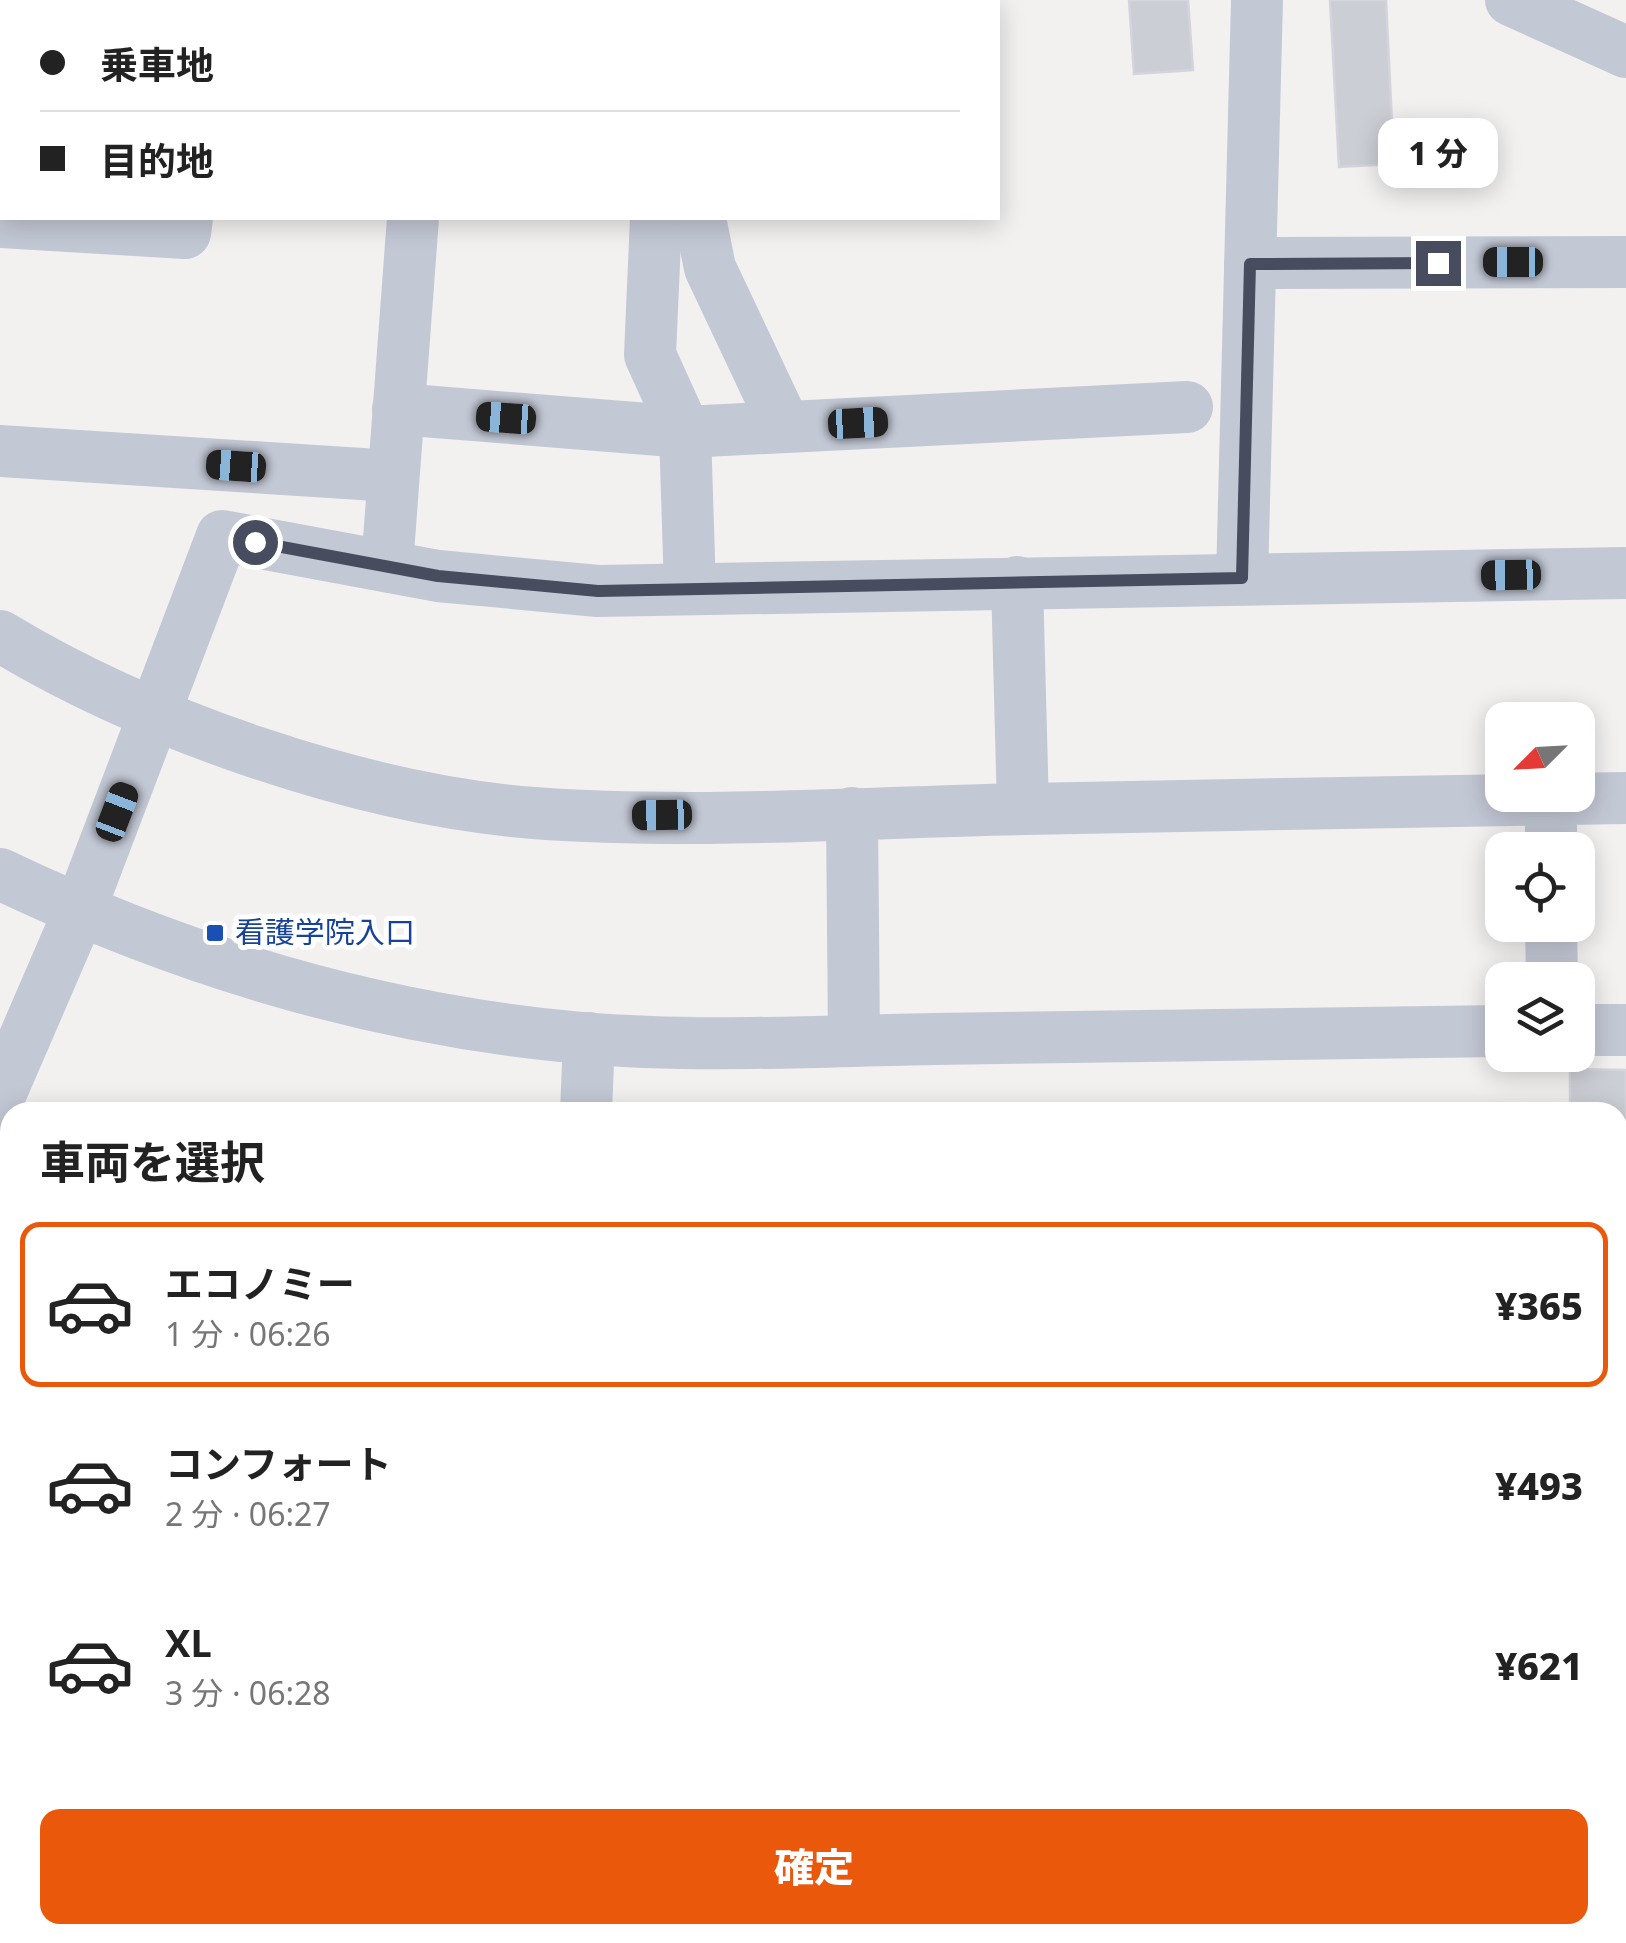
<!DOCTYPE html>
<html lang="ja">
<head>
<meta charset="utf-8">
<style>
  body { margin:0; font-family:"Noto Sans","Noto Sans JP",sans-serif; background:#f6f6f6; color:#222; height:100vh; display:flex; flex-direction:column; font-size:38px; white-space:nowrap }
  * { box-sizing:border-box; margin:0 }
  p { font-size:32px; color:#767676 }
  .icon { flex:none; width:55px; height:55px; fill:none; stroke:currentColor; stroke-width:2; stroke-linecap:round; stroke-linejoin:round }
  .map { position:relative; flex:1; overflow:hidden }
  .drawer { position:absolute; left:0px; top:1102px; width:1628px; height:842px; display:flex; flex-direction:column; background:#fff; border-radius:30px 30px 0 0; box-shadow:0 5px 25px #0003 }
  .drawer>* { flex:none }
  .guide { position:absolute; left:0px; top:0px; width:1000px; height:220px; box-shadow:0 5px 25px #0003; display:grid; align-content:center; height:220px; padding:0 40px; background:#fff }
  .needle { width:65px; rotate:246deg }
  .controls { position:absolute; left:1485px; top:702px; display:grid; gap:20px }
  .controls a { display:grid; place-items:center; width:110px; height:110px; border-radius:20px; background:#fff; box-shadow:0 5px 25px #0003; font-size:50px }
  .end { position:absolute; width:45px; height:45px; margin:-22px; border:12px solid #474d5e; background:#fff; box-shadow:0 0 0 5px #fff }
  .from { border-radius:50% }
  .bubble { position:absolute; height:70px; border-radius:20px; background:#fff; box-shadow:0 5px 25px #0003; font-size:32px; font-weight:800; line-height:70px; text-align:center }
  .car { position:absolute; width:30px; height:60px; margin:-30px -15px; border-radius:12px; box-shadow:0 0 8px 2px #0007; background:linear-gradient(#222 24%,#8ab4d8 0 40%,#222 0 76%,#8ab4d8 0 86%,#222 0) }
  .guide b { display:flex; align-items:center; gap:35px; height:95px; font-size:38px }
  .guide b+b { border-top:2px solid #e0e0e0 }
  .guide i { width:25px; height:25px; background:#222 }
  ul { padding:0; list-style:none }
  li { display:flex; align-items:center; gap:30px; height:165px; margin:0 20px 15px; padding:0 20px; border:5px solid transparent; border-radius:20px }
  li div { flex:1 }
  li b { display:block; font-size:38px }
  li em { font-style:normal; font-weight:800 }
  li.on { border-color:#ea580c }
  li>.icon { width:90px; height:90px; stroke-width:1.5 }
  h2 { padding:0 40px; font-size:45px; line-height:120px }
  .button { display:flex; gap:20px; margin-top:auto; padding:20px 40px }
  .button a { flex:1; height:115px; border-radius:20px; background:#ea580c; color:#fff; font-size:40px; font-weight:800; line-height:115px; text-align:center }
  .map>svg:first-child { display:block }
  .green { fill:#bdf1df }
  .building { fill:#ccced6; stroke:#d4d4dc; stroke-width:2.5 }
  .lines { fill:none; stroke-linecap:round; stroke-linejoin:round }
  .path { stroke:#73d1bb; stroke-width:6; stroke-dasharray:8 5; stroke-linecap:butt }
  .minor { stroke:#c3c8d5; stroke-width:52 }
  .route { stroke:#474d5e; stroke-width:12 }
  .transit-dot { fill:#1a4fb4; stroke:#fff; stroke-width:4 }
  .labels { text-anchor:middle; stroke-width:10; stroke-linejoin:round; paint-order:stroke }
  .transit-label { font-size:30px; fill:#164399; stroke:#fff; text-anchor:start }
</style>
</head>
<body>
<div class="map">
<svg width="1626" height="1943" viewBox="0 0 1626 1943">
  <rect width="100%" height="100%" fill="#f2f1f0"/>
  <polygon class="green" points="0,1795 10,1796 10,1935 1102,1935 1101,1943 0,1943"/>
  <g class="building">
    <polygon points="1129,0 1188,0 1193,70 1134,74"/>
    <polygon points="1330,0 1386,0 1394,164 1339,167"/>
    <polygon points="1570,1069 1626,1070 1626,1158 1618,1158 1618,1112 1570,1112"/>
    <rect x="1618" y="1664" width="8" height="102"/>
  </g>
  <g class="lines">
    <polyline class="path" points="1474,1943 1475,1935"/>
    <g class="minor">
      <polyline points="1511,0 1626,52"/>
      <polyline points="206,2 206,0"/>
      <polyline points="430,2 430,0"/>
      <polyline points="666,2 666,0"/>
      <polyline points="704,2 704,0"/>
      <polyline points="656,218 650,355 685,432 690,589"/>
      <polyline points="700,218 710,268 785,427"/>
      <polyline points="0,222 185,233 187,218"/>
      <polyline points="1250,263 1626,262"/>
      <polyline points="398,409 685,432 1187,407"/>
      <polyline points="0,451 393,476"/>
      <polyline points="387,566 413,218"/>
      <polyline points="1242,579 1257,0"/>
      <polyline points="1017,582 1023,809"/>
      <path d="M0,636C147,725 363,800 534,813C697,825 863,812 1026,809C1226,804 1426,802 1626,798"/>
      <polyline points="1551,800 1551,850"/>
      <polyline points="852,813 854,1040"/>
      <path d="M0,874C182,961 379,1020 581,1038C699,1048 816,1041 934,1039C1124,1037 1313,1034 1502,1031"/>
      <polyline points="1551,925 1552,980"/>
      <polyline points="1578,1030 1626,1030"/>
      <polyline points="0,1095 79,912 222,536 438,576 598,591 1626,573"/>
      <polyline points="586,1112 589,1038"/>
      <polyline points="0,1146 10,1150"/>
      <polyline points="0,1654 10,1656"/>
      <polyline points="0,1787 10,1803"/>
      <polyline points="1618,1854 1626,1855"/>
      <polyline points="94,1935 99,1943"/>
    </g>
  </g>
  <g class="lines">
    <polyline class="route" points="255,542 438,576 598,591 1242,578 1250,264 1438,263"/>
  </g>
  <rect class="transit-dot" x="205" y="923" width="20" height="20" rx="5"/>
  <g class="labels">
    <g class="transit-label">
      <text x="235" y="943">看護学院入口</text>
    </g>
  </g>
</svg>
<div class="controls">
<a><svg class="needle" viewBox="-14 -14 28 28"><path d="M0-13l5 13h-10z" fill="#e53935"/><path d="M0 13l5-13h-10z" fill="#767676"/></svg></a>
<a><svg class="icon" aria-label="locate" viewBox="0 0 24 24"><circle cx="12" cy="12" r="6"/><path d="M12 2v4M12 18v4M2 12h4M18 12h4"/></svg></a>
<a><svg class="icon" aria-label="layers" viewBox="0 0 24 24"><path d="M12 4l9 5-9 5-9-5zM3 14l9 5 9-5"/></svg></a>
</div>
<i class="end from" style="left:255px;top:542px"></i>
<i class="end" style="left:1438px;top:263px"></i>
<div class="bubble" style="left:1378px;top:118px;width:120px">1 分</div>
<i class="car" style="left:1513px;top:262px;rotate:270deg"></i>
<i class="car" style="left:506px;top:418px;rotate:274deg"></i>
<i class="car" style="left:858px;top:423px;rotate:87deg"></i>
<i class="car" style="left:236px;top:466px;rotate:274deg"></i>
<i class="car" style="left:1511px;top:575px;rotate:269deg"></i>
<i class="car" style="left:117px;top:812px;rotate:21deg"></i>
<i class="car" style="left:662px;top:815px;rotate:269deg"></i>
<div class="guide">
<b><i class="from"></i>乗車地</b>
<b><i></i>目的地</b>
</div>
<section class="drawer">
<h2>車両を選択</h2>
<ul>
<li class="on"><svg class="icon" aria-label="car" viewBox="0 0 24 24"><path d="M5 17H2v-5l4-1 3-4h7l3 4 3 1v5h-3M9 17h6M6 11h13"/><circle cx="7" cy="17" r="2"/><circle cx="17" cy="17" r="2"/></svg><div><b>エコノミー</b><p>1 分 · 06:26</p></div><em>¥365</em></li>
<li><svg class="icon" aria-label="car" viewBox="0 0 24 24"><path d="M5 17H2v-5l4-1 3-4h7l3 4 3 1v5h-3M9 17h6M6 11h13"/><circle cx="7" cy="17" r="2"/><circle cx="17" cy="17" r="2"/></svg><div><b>コンフォート</b><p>2 分 · 06:27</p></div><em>¥493</em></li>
<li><svg class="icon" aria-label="car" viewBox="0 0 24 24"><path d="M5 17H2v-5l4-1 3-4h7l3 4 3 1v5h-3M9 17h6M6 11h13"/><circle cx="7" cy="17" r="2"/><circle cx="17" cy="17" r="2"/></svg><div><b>XL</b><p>3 分 · 06:28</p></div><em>¥621</em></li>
</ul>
<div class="button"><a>確定</a></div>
</section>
</div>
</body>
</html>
